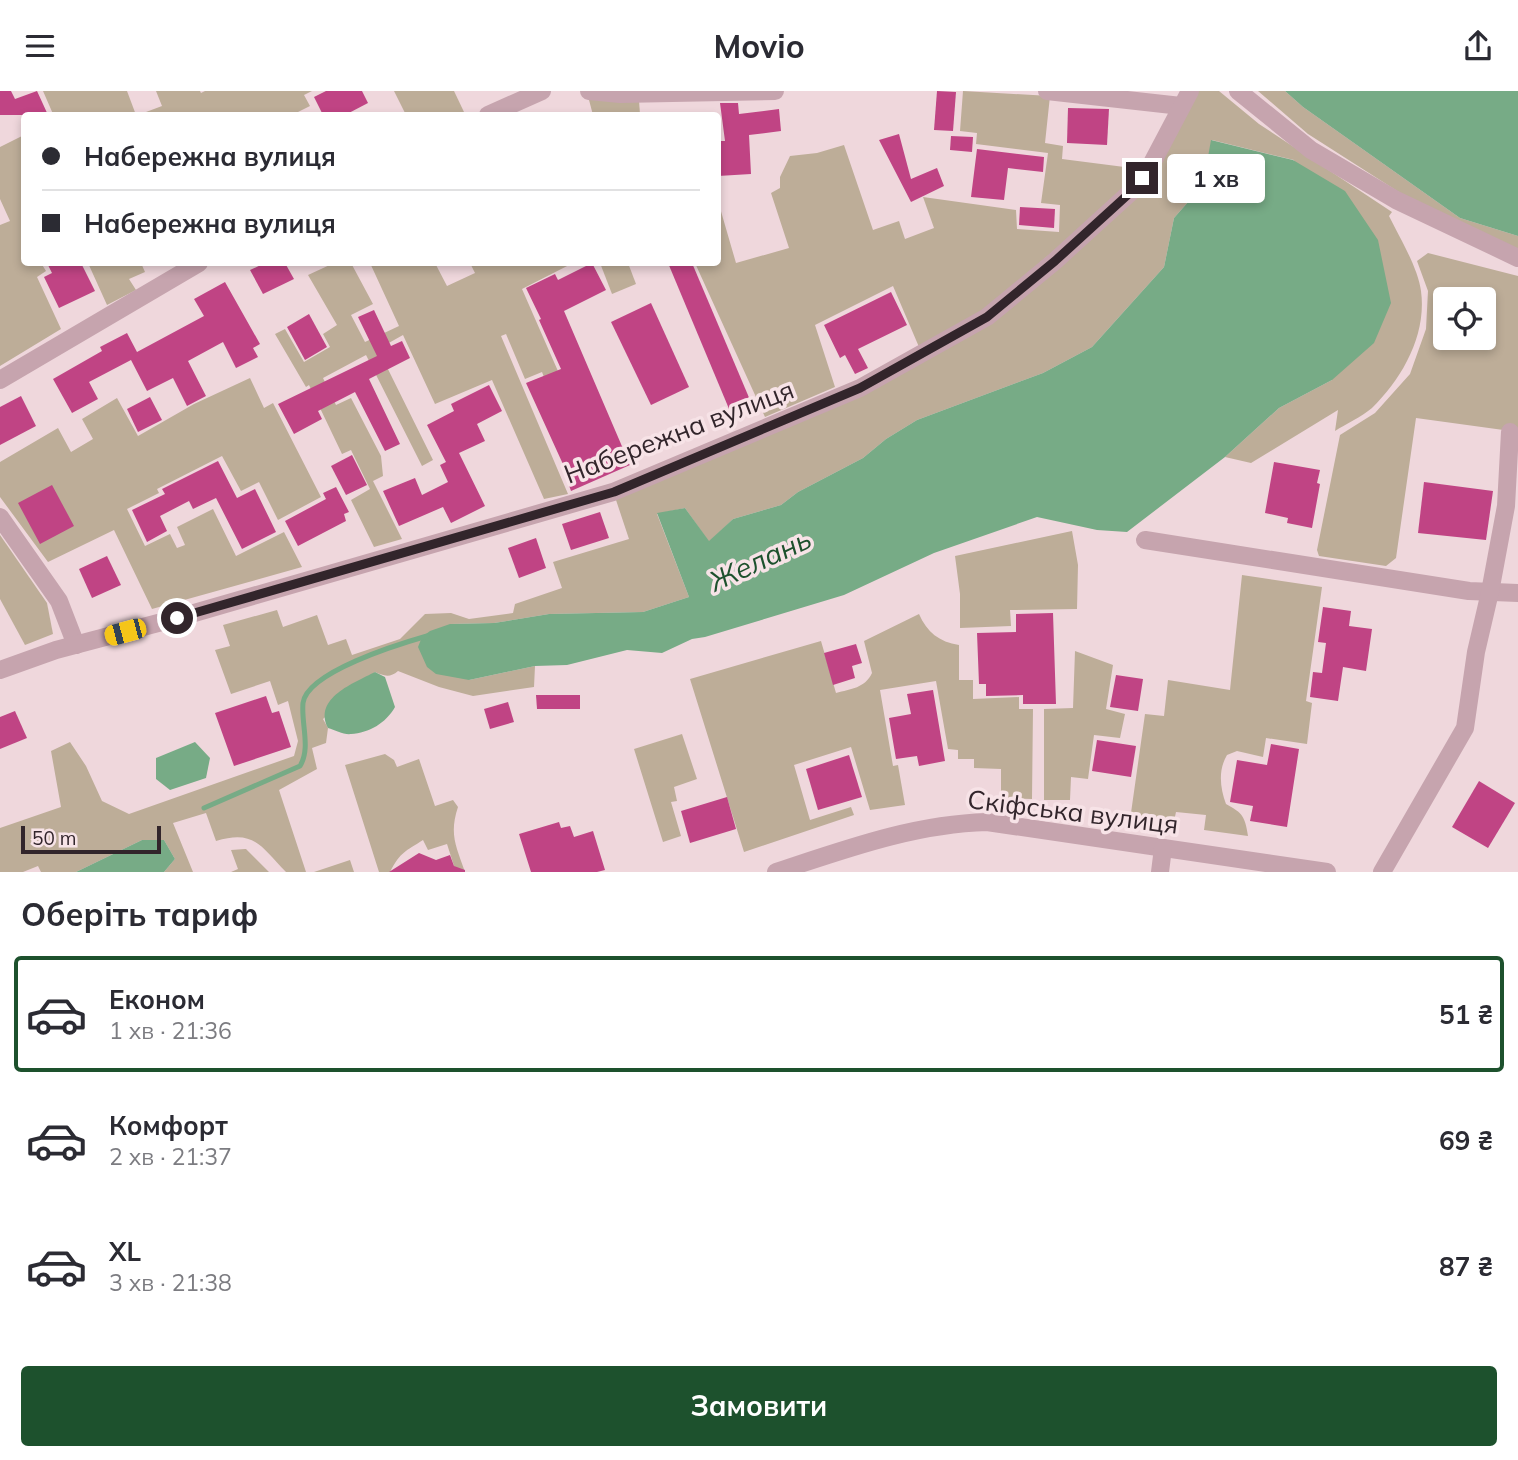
<!DOCTYPE html>
<html lang="uk">
<head>
<meta charset="utf-8">
<style>
  body { margin:0; font-family:Mulish,sans-serif; background:#f2f2f3; color:#2b2b33; height:100vh; display:flex; flex-direction:column; font-size:26px; white-space:nowrap }
  * { box-sizing:border-box; margin:0 }
  p { font-size:23px; color:#7c7c81 }
  .icon { flex:none; width:38px; height:38px; fill:none; stroke:currentColor; stroke-width:2; stroke-linecap:round; stroke-linejoin:round }
  .map { position:relative; height:781px; overflow:hidden }
  .details { display:flex; flex-direction:column; background:#fff; flex:1 }
  .details>* { flex:none }
  .top-card { position:absolute; left:21px; top:21px; width:700px; height:154px; border-radius:7px; box-shadow:0 4px 10px #0003; display:grid; align-content:center; height:154px; padding:0 21px; background:#fff }
  .fabs { position:absolute; left:1433px; top:196px; display:grid; gap:14px }
  .fabs a { display:grid; place-items:center; width:63px; height:63px; border-radius:7px; background:#fff; box-shadow:0 4px 10px #0003; font-size:35px }
  .scale { position:absolute; left:21px; bottom:18px; width:140px; box-sizing:border-box; padding-left:7px; border:4px solid #32252b; border-top:0; font-size:19px; line-height:24px; white-space:nowrap; color:#32252b; -webkit-text-stroke:5px #f7e3e7; paint-order:stroke }
  .end { position:absolute; width:32px; height:32px; margin:-16px; border:9px solid #32252b; background:#fff; box-shadow:0 0 0 4px #fff }
  .from { border-radius:50% }
  .bubble { position:absolute; height:49px; border-radius:7px; background:#fff; box-shadow:0 4px 10px #0003; font-size:23px; font-weight:700; line-height:49px; text-align:center }
  .car { position:absolute; width:21px; height:42px; margin:-21px -10px; border-radius:9px; box-shadow:0 0 5px 2px #0007; background:linear-gradient(#f5c518 24%,#345 0 40%,#f5c518 0 76%,#345 0 86%,#f5c518 0) }
  .top-card b { display:flex; align-items:center; gap:24px; height:66px; font-size:26px }
  .top-card b+b { border-top:2px solid #e1e1e2 }
  .top-card i { width:18px; height:18px; background:#2b2b33 }
  ul { padding:0; list-style:none }
  li { display:flex; align-items:center; gap:21px; height:116px; margin:0 14px 10px; padding:0 7px; border:4px solid transparent; border-radius:7px }
  li div { flex:1 }
  li b { display:block; font-size:26px }
  li em { font-style:normal; font-weight:700 }
  li.current { border-color:#1d512d }
  li>.icon { width:63px; height:63px; stroke-width:1.5 }
  h2 { padding:0 21px; font-size:32px; line-height:84px }
  .primary-button { display:flex; gap:14px; margin-top:auto; padding:14px 21px }
  .primary-button a { flex:1; height:80px; border-radius:7px; background:#1d512d; color:#fff; font-size:28px; font-weight:700; line-height:80px; text-align:center }
  header { display:flex; justify-content:space-between; align-items:center; height:91px; padding:0 21px; background:#fff; font-size:32px; font-weight:700 }
  .map>svg:first-child { display:block }
  .green { fill:#bdad98; fill-rule:evenodd }
  .water { fill:#77ab86 }
  .lines { fill:none; stroke-linecap:round; stroke-linejoin:round }
  .stream { stroke:#77ab86; stroke-width:5 }
  .building { fill:#c04484 }
  .minor { stroke:#c6a4ae; stroke-width:18 }
  .route { stroke:#32252b; stroke-width:9 }
  .labels { text-anchor:middle; stroke-width:7; stroke-linejoin:round; paint-order:stroke }
  .street-label { font-size:26px; fill:#32252b; stroke:#f7e3e7 }
  .water-label { font-size:28px; font-style:italic; fill:#1d512d; stroke:#f7e3e7 }
</style>
</head>
<body>
<header><svg class="icon" aria-label="menu" viewBox="0 0 24 24"><path d="M4 6h16M4 12h16M4 18h16"/></svg>Movio<svg class="icon" aria-label="share" viewBox="0 0 24 24"><path d="M12 15V3M7 8l5-5 5 5M5 13v7h14v-7"/></svg></header>
<div class="map">
<svg width="1518" height="781" viewBox="0 0 1518 781">
  <rect width="100%" height="100%" fill="#efd7dc"/>
  <g class="green">
    <polygon points="43,0 127,0 136,24 51,24 53,23"/>
    <polygon points="156,0 200,0 201,2 205,0 312,0 304,4 310,15 292,24 138,24 162,15"/>
    <polygon points="394,0 454,0 464,21 454,24 406,24"/>
    <polygon points="963,0 1050,5 1045,52 1063,55 1062,68 1140,78 1136,90 984,219 919,256 893,195 815,234 835,296 765,326 695,172 718,172 718,110 736,172 789,157 771,102 780,97 780,86 790,65 817,62 844,54 873,139 899,130 905,148 934,137 923,106 1016,119 1017,138 1059,141 1060,114 1041,112 1048,62 976,53 977,42 960,40"/>
    <path d="M1196,0H1219L1259,33L1392,121L1389,125C1400,147 1418,177 1421,200C1427,244 1402,288 1372,317C1361,326 1346,333 1335,340L1338,319L1251,372L1225,366L1279,317L1332,289L1294,69L1212,49L1203,94L1174,127L1164,176L1092,256L1043,282L917,329L886,348L863,367L798,401L781,414L733,428L709,451L685,417L657,423L689,506L643,521L549,523L494,532L450,533L469,589L535,575L534,596L473,605L439,596L398,580C390,587 384,585 375,581L323,628L328,637L326,652L312,657L317,678L279,699L306,781H286C261,756 255,738 216,750L206,722L173,732L193,781H164L175,768L164,749H142L76,781H41L38,775L23,781H0V737L61,716L51,660L70,651L86,675L102,710L129,723L294,665L298,650L288,610L278,614L270,590L231,603L215,559L230,555L223,534L277,519L283,536L317,524L328,554L346,548L352,564L400,548L425,523L451,522L469,528L513,522L515,513L562,497L553,471L629,448L615,406L990,230L1137,104Z"/>
    <polygon points="1258,0 1285,0 1303,16 1460,127 1518,145 1518,160 1455,137 1308,43"/>
    <polygon points="595,7 639,9 640,24 593,24 589,9"/>
    <polygon points="24,44 24,172 41,172 46,180 37,186 61,238 0,275 0,134 10,130 0,108 0,56"/>
    <path d="M1428,162L1518,185V341L1416,327L1396,467L1386,475L1319,465L1317,459L1340,344L1375,322L1410,283L1426,238L1428,200L1417,170ZM1446,208H1484V247H1446Z"/>
    <polygon points="88,172 141,172 145,181 129,188 136,199 107,214"/>
    <polygon points="334,172 351,172 373,213 351,224 365,251 399,235 370,172 435,172 447,195 475,182 470,172 573,172 522,198 575,319 553,309 542,281 525,288 506,243 501,245 568,403 544,408 492,289 435,313 403,244 378,258 433,369 422,375 366,264 323,287 336,314 351,307 381,365 383,385 373,390 402,448 374,456 351,409 370,398 351,359 342,363 309,294 306,296 275,243 285,238 304,271 330,256 323,243 337,234 308,184"/>
    <polygon points="600,172 628,172 636,193 612,203"/>
    <polygon points="250,287 264,317 273,312 321,406 278,429 259,391 241,400 222,365 157,398 159,402 127,418 145,455 170,443 177,457 185,454 177,436 213,418 236,465 284,441 302,476 152,518 114,439 48,471 0,406 0,371 58,337 71,361 93,348 82,328 117,307 138,345 194,313"/>
    <polygon points="1072,440 1078,474 1077,518 1010,519 1011,535 960,537 960,503 955,465"/>
    <polygon points="0,444 47,512 53,543 25,554 0,508"/>
    <path d="M1242,484L1322,496L1306,610L1312,612L1307,653L1266,647L1263,666L1237,660L1227,664C1218,679 1220,697 1226,713C1243,722 1245,726 1248,745L1204,739L1206,724L1176,721L1173,735L1130,729L1145,623L1164,625L1168,589L1230,599Z"/>
    <path d="M919,523C927,541 939,551 959,554V589H973V608L1019,606V618H1033L1032,708L1001,707V678L974,677V668H958V659L948,658L936,590L880,599L893,675L898,674L905,714L870,719L851,656L794,674L810,729L851,716L854,724L744,761L690,588L821,550L836,602C851,598 865,597 872,582L864,550Z"/>
    <polygon points="1075,560 1113,574 1106,618 1125,623 1120,647 1094,644 1088,688 1071,686 1070,709 1044,709 1044,618 1073,617"/>
    <polygon points="682,643 697,688 674,696 677,710 671,711 681,745 663,751 634,658"/>
    <path d="M385,663L394,669L397,676L419,668L435,715L453,709L458,716C449,743 456,755 465,781H456L447,753L428,759L423,749C405,761 401,760 390,781H379L345,674Z"/>
    <polygon points="245,758 246,758 269,781 231,781 238,778 231,759"/>
    <polygon points="350,769 354,781 314,781"/>
  </g>
  <g class="water">
    <polygon points="1285,0 1518,0 1518,145 1460,127 1303,16"/>
    <polygon points="1211,49 1293,69 1345,100 1378,149 1391,212 1374,252 1332,289 1279,317 1225,366 1127,441 1097,439 1037,426 934,462 844,504 705,546 692,548 662,562 627,559 567,574 535,575 469,589 436,583 427,576 418,556 422,546 430,540 450,533 494,532 549,523 643,521 689,506 657,422 685,417 709,450 733,428 781,414 798,401 863,367 886,348 917,329 1043,282 1092,256 1164,176 1174,127 1203,94"/>
    <path d="M375,581L385,586L395,616C386,632 369,642 351,643C344,644 335,639 328,637C313,607 354,592 375,581Z"/>
    <polygon points="195,651 210,667 206,687 170,699 156,688 156,667"/>
    <polygon points="142,749 164,749 175,768 164,781 76,781"/>
  </g>
  <g class="lines">
    <path class="stream" d="M204,717L300,675C311,657 301,633 303,612C307,581 399,553 427,545"/>
  </g>
  <g class="building">
    <polygon points="0,0 11,0 15,8 37,0 48,24 0,24"/>
    <polygon points="326,0 362,0 368,12 345,24 323,24 314,6"/>
    <polygon points="937,0 956,1 953,40 934,39"/>
    <polygon points="720,12 738,12 739,23 779,18 781,40 749,44 751,83 718,85 718,50 725,50"/>
    <polygon points="1068,17 1109,18 1107,54 1067,52"/>
    <polygon points="899,43 911,88 937,77 944,95 911,111 879,49"/>
    <polygon points="951,45 973,46 972,61 950,59"/>
    <polygon points="977,58 1044,66 1043,81 1008,77 1004,109 971,106"/>
    <polygon points="1020,116 1055,118 1054,137 1019,134"/>
    <polygon points="47,172 81,172 95,200 59,217 44,186 52,182"/>
    <polygon points="265,172 285,172 294,188 263,203 250,179"/>
    <polygon points="592,172 606,199 564,220 630,374 571,400 565,383 567,382 526,292 561,278 539,229 541,228 526,197 555,183 558,189"/>
    <polygon points="668,172 692,172 753,316 732,325"/>
    <polygon points="225,191 260,253 253,257 258,266 236,277 223,251 188,270 206,305 187,315 173,287 147,300 131,269 89,291 98,308 72,322 53,288 102,260 100,256 127,242 137,261 204,225 194,208"/>
    <polygon points="891,201 907,234 858,258 868,277 855,283 845,264 840,267 824,234"/>
    <polygon points="651,212 689,296 651,314 611,231"/>
    <polygon points="374,219 391,255 402,250 410,267 369,288 400,353 385,360 355,301 318,320 322,328 294,343 278,313 377,265 358,226"/>
    <polygon points="309,223 327,256 305,269 287,236"/>
    <polygon points="489,294 502,320 477,333 485,350 459,362 485,415 451,432 443,416 399,435 383,400 415,387 422,404 448,391 440,374 446,371 427,334 454,320 451,313"/>
    <polygon points="21,305 36,335 0,354 0,316"/>
    <polygon points="150,306 162,329 138,341 127,318"/>
    <polygon points="352,364 367,394 346,404 331,375"/>
    <polygon points="218,370 237,407 255,398 276,441 242,458 216,407 193,418 189,410 160,425 167,440 147,451 132,419 165,403 162,398"/>
    <polygon points="1274,371 1320,379 1317,392 1320,393 1312,437 1287,432 1288,427 1265,422"/>
    <polygon points="1424,391 1493,400 1486,449 1418,442"/>
    <polygon points="52,394 74,435 40,453 18,412"/>
    <polygon points="336,396 349,421 344,423 346,430 298,455 285,430 326,408 323,402"/>
    <polygon points="600,421 609,447 571,459 562,433"/>
    <polygon points="536,447 546,477 519,487 508,457"/>
    <polygon points="107,465 121,494 92,507 79,478"/>
    <polygon points="1323,516 1351,520 1349,535 1372,538 1366,580 1343,576 1338,610 1310,606 1313,581 1322,582 1326,552 1318,551"/>
    <polygon points="1053,522 1056,613 1023,613 1023,604 986,605 986,593 979,593 977,542 1016,541 1016,523"/>
    <polygon points="856,553 862,572 852,575 855,587 833,594 824,562"/>
    <polygon points="1116,584 1143,588 1138,620 1110,616"/>
    <polygon points="933,599 945,670 919,675 917,665 896,668 889,627 911,623 907,603"/>
    <polygon points="536,604 580,604 580,618 537,618"/>
    <polygon points="266,605 272,622 279,620 291,656 234,675 215,622"/>
    <polygon points="508,611 514,631 490,638 484,618"/>
    <polygon points="15,620 27,647 0,658 0,626"/>
    <polygon points="1097,649 1136,655 1131,686 1092,680"/>
    <polygon points="1271,653 1299,658 1287,736 1250,730 1253,715 1230,711 1237,669 1267,674"/>
    <polygon points="849,664 862,706 818,719 806,678"/>
    <polygon points="1479,690 1515,712 1488,757 1452,736"/>
    <polygon points="727,706 736,738 690,752 681,720"/>
    <polygon points="559,731 561,737 570,735 574,746 593,740 605,779 597,781 531,781 519,743"/>
    <polygon points="419,762 436,769 450,764 454,775 465,779 465,781 389,781"/>
  </g>
  <g class="lines">
    <g class="minor">
      <polyline points="589,0 620,3 775,0"/>
      <polyline points="1047,0 1181,15"/>
      <polyline points="1238,0 1311,59 1396,109 1518,167"/>
      <polyline points="488,24 542,0"/>
      <polyline points="0,289 199,172"/>
      <polyline points="0,426 59,510 76,554"/>
      <polyline points="1145,449 1469,500 1518,502"/>
      <polyline points="0,579 56,559 177,527 613,401 860,297 987,226 1055,170 1133,99 1151,74 1190,0"/>
      <path d="M776,781C846,758 914,733 987,731L1327,781"/>
      <polyline points="1160,781 1163,757"/>
      <polyline points="1382,781 1465,637 1476,561 1490,501 1506,415 1510,341"/>
    </g>
  </g>
  <g class="lines">
    <polyline class="route" points="177,527 614,401 860,297 987,226 1055,170 1133,99 1142,87"/>
  </g>
  <g class="labels">
    <g class="street-label">
      <text transform="translate(679 341) rotate(-21)" y="9">Набережна вулиця</text>
      <text transform="translate(1073 721) rotate(7)" y="9">Скіфська вулиця</text>
    </g>
    <g class="water-label">
      <text transform="translate(760 469) rotate(-25)" y="10">Желань</text>
    </g>
  </g>
</svg>
<div class="fabs">
<a><svg class="icon" aria-label="locate" viewBox="0 0 24 24"><circle cx="12" cy="12" r="6"/><path d="M12 2v4M12 18v4M2 12h4M18 12h4"/></svg></a>
</div>
<div class="scale">50 m</div>
<i class="end from" style="left:177px;top:527px"></i>
<i class="end" style="left:1142px;top:87px"></i>
<div class="bubble" style="left:1167px;top:63px;width:98px">1 хв</div>
<i class="car" style="left:125px;top:541px;rotate:255deg"></i>
<div class="top-card">
<b><i class="from"></i>Набережна вулиця</b>
<b><i></i>Набережна вулиця</b>
</div>
</div>
<section class="details">
<h2>Оберіть тариф</h2>
<ul>
<li class="current"><svg class="icon" aria-label="car" viewBox="0 0 24 24"><path d="M5 17H2v-5l4-1 3-4h7l3 4 3 1v5h-3M9 17h6M6 11h13"/><circle cx="7" cy="17" r="2"/><circle cx="17" cy="17" r="2"/></svg><div><b>Економ</b><p>1 хв · 21:36</p></div><em>51 ₴</em></li>
<li><svg class="icon" aria-label="car" viewBox="0 0 24 24"><path d="M5 17H2v-5l4-1 3-4h7l3 4 3 1v5h-3M9 17h6M6 11h13"/><circle cx="7" cy="17" r="2"/><circle cx="17" cy="17" r="2"/></svg><div><b>Комфорт</b><p>2 хв · 21:37</p></div><em>69 ₴</em></li>
<li><svg class="icon" aria-label="car" viewBox="0 0 24 24"><path d="M5 17H2v-5l4-1 3-4h7l3 4 3 1v5h-3M9 17h6M6 11h13"/><circle cx="7" cy="17" r="2"/><circle cx="17" cy="17" r="2"/></svg><div><b>XL</b><p>3 хв · 21:38</p></div><em>87 ₴</em></li>
</ul>
<div class="primary-button"><a>Замовити</a></div>
</section>
</body>
</html>
